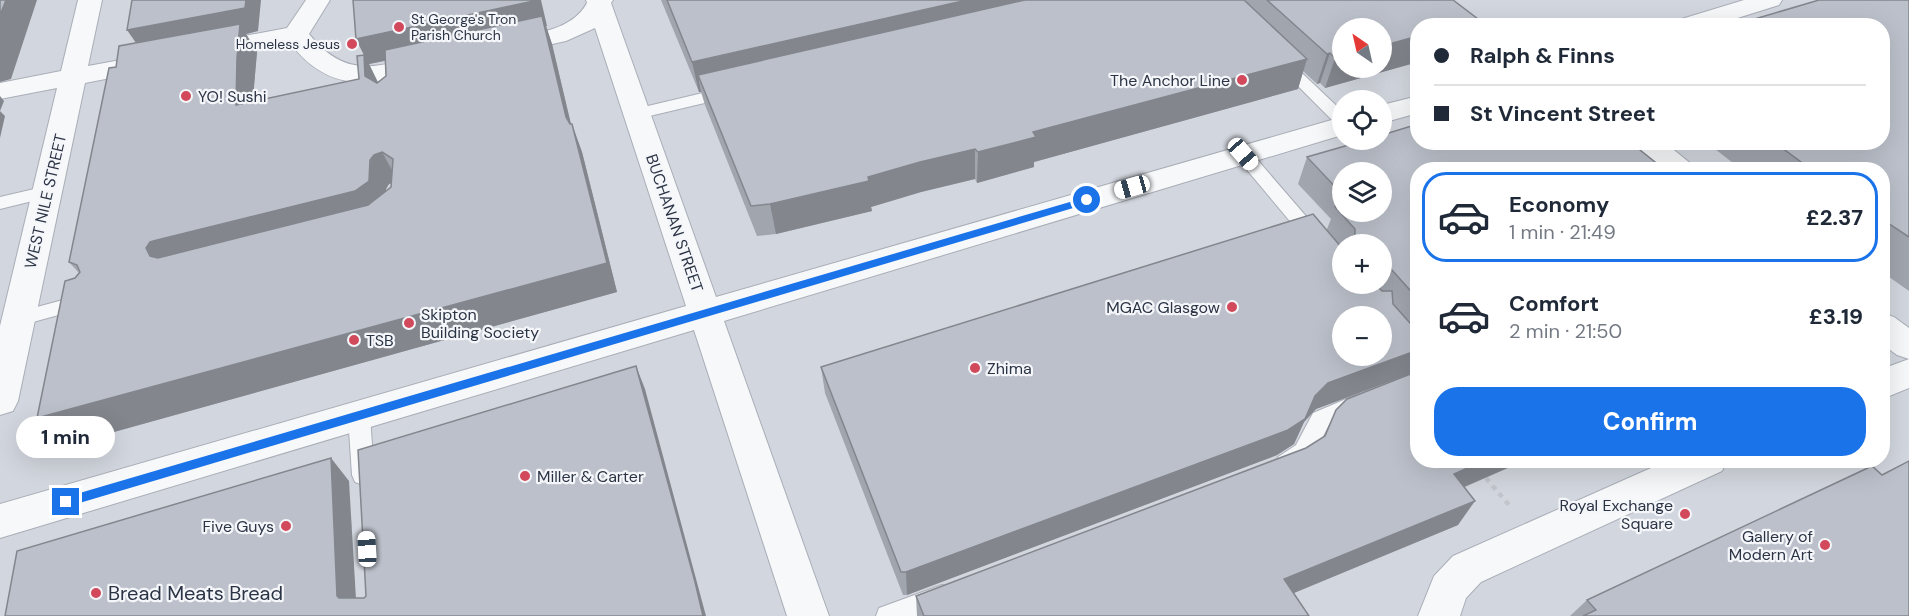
<!DOCTYPE html>
<html lang="en">
<head>
<meta charset="utf-8">
<style>
  body { margin:0; font-family:"DM Sans",sans-serif; background:#f2f2f3; color:#1f2937; height:100vh; display:flex; flex-direction:column; font-size:22px; white-space:nowrap }
  * { box-sizing:border-box; margin:0 }
  p { font-size:20px; color:#747a83 }
  .icon { flex:none; width:33px; height:33px; fill:none; stroke:currentColor; stroke-width:2; stroke-linecap:round; stroke-linejoin:round }
  .map { position:relative; flex:1; overflow:hidden }
  .details { position:absolute; left:1410px; top:162px; width:480px; height:306px; display:flex; flex-direction:column; background:#fff; border-radius:24px; box-shadow:0 6px 24px #0002 }
  .details>* { flex:none }
  .guide { position:absolute; left:1410px; top:18px; width:480px; height:132px; border-radius:24px; box-shadow:0 6px 24px #0002; display:grid; align-content:center; height:132px; padding:0 24px; background:#fff }
  .needle { width:39px; rotate:326deg }
  .fabs { position:absolute; left:1332px; top:18px; display:grid; gap:12px }
  .fabs a { display:grid; place-items:center; width:60px; height:60px; border-radius:50%; background:#fff; box-shadow:0 6px 24px #0002; font-size:30px }
  .end { position:absolute; width:27px; height:27px; margin:-14px; border:8px solid #1a73e8; background:#fff; box-shadow:0 0 0 3px #fff }
  .from { border-radius:50% }
  .bubble { position:absolute; height:42px; border-radius:21px; background:#fff; box-shadow:0 6px 24px #0002; font-size:20px; font-weight:800; line-height:42px; text-align:center }
  .car { position:absolute; width:18px; height:36px; margin:-18px -9px; border-radius:8px; box-shadow:0 0 4px 2px #0007; background:linear-gradient(#fff 24%,#345 0 40%,#fff 0 76%,#345 0 86%,#fff 0) }
  .guide b { display:flex; align-items:center; gap:21px; height:57px; font-size:22px }
  .guide b+b { border-top:2px solid #e0e1e3 }
  .guide i { width:15px; height:15px; background:#1f2937 }
  ul { padding:10px 0 0; list-style:none }
  li { display:flex; align-items:center; gap:18px; height:90px; margin:0 12px 9px; padding:0 12px; border:3px solid transparent; border-radius:24px }
  li div { flex:1 }
  li b { display:block; font-size:22px }
  li em { font-style:normal; font-weight:800 }
  li.on { border-color:#1a73e8 }
  li>.icon { width:54px; height:54px; stroke-width:1.5 }
  .button { display:flex; gap:12px; margin-top:auto; padding:12px 24px }
  .button a { flex:1; height:69px; border-radius:24px; background:#1a73e8; color:#fff; font-size:24px; font-weight:800; line-height:69px; text-align:center }
  .map>svg:first-child { display:block }
  .built { fill:#d2d6de; fill-rule:evenodd }
  .lines { fill:none; stroke-linecap:round; stroke-linejoin:round }
  .lane-casing { stroke:#a9aeb7; stroke-width:2 }
  .street-casing { stroke:#a9aeb7; stroke-width:2 }
  .path { stroke:#c2c5cb; stroke-width:4.5; stroke-dasharray:5 5; stroke-linecap:butt }
  .lane { fill:#f7f8fa; fill-rule:evenodd }
  .street { fill:#f7f8fa; fill-rule:evenodd }
  .wall { fill:#a1a5ae; fill-rule:evenodd }
  .shaded-wall { fill:#83868d }
  .building { fill:#bbc0ca; stroke:#83868d; stroke-width:1.5; fill-rule:evenodd }
  .route { fill:#1a73e8 }
  .poi-dot { fill:#d1495b; stroke:#f4f6f9; stroke-width:2 }
  .labels { text-anchor:middle; stroke-width:4.5; stroke-linejoin:round; paint-order:stroke }
  .far-poi-label { font-size:14px; fill:#2b3445; stroke:#f4f6f9; text-anchor:start }
  .poi-label { font-size:16px; fill:#2b3445; stroke:#f4f6f9; text-anchor:end }
  .street-label { font-size:16px; fill:#2b3445; stroke:#f4f6f9 }
  .near-poi-label { font-size:20px; fill:#2b3445; stroke:#f4f6f9; text-anchor:start }
</style>
</head>
<body>
<div class="map">
<svg width="1909" height="616" viewBox="0 0 1909 616">
  <rect width="100%" height="100%" fill="#e4e7ec"/>
  <path class="built" d="M0,0H1909V616H0ZM1418,26H1882V142H1418ZM1342,28H1382V68H1342ZM1342,100H1382V140H1342ZM1418,170H1882V460H1418ZM1342,172H1382V212H1342ZM1342,244H1382V284H1342ZM1342,316H1382V356H1342Z"/>
  <g class="lines">
    <g class="lane-casing">
      <g id="lane">
        <polygon points="1282,57 1287,59 1342,111 1342,125 1336,124 1274,62"/>
        <polygon points="728,87 736,92 734,96 637,119 631,118 629,114 631,110"/>
        <polygon points="1243,148 1249,150 1342,258 1342,277 1335,275 1237,158 1234,154 1237,150"/>
        <polygon points="47,186 53,188 56,192 53,196 0,209 0,197"/>
        <polygon points="85,294 92,296 95,301 92,306 18,326 11,324 8,319 11,314"/>
        <polygon points="1358,394 1365,397 1369,403 1365,409 1329,425 1312,459 1294,471 1286,473 1278,471 1275,464 1278,457 1296,445 1313,413"/>
        <polygon points="359,406 367,409 370,415 374,475 371,482 363,485 355,482 352,475 348,415 351,409"/>
        <polygon points="942,585 951,588 954,596 951,604 919,616 876,616 879,608"/>
      </g>
    </g>
    <g class="street-casing">
      <g id="street">
        <polygon points="78,0 102,0 88,66 153,54 162,56 166,62 162,68 85,83 18,401 13,411 0,415 0,326 57,88 0,99 0,83 61,71"/>
        <path d="M306,0H330L309,34C347,81 378,66 430,54L439,56L443,62L439,68C379,83 333,99 290,43L207,59L198,57L194,51L198,45L207,43L287,28Z"/>
        <path d="M586,0H613L611,3L716,297L1342,117V135L724,321L829,616H787L694,330L0,538V504L686,306L595,28L566,41L507,54L498,51L494,46L498,41C528,33 570,34 587,3Z"/>
        <polygon points="1744,0 1782,0 1779,5 1712,26 1672,26 1675,21"/>
        <polygon points="1418,96 1418,113 1382,123 1382,105"/>
        <polygon points="1631,142 1664,142 1690,163 1694,170 1661,170 1635,149"/>
        <polygon points="1882,313 1894,317 1909,328 1909,388 1882,399 1882,369 1909,359 1897,355 1882,344"/>
        <polygon points="1669,460 1727,460 1722,471 1481,582 1466,598 1460,616 1418,616 1434,576 1453,556"/>
      </g>
    </g>
    <polyline class="path" points="1486,478 1509,505"/>
    <use href="#lane" class="lane"/>
    <use href="#street" class="street"/>
  </g>
  <g class="wall">
    <polygon points="661,0 1453,0 1418,26 1418,62 1325,88 1320,83 1317,84 1303,71 1298,89 1034,162 1034,167 977,183 975,179 921,192 871,207 872,211 776,234 757,236 705,105 701,92 699,92"/>
    <polygon points="1909,0 1909,291 1882,272 1882,170 1742,170 1706,142 1882,142"/>
    <path d="M546,26L552,44L571,124L582,152L617,292L67,445L37,418L75,278L79,273L69,262L116,67L119,46L258,31L246,34L257,52L254,86V101L359,79L364,55L356,39L547,26ZM385,61L386,76L378,82L369,64ZM391,183V187L386,191V189L389,184Z"/>
    <path d="M1307,157L1418,170V371L1316,409L1304,422L1294,444L1277,455L907,595H903L825,393L821,367L1327,229L1331,219L1298,184ZM1342,172L1382,212H1342ZM1342,244H1382V284H1342Z"/>
    <polygon points="1336,410 1418,460 1526,460 1465,487 1458,525 1294,593 1309,616 917,616 916,596 1306,448 1323,437"/>
    <polygon points="1882,475 1909,616 1570,616 1587,600"/>
  </g>
  <g class="shaded-wall">
    <polygon points="6,0 37,0 11,79 0,82 0,15"/>
    <polygon points="246,0 261,0 258,31 246,34 257,52 254,86 255,134 236,105 143,53 127,30"/>
    <polygon points="538,0 541,0 547,26 546,26 552,44 576,146 566,117 545,26 369,64 378,83 365,76 364,55 356,39"/>
    <polygon points="967,0 1093,0 698,75 701,92 699,92 692,62"/>
    <polygon points="1478,19 1475,26 1455,26"/>
    <polygon points="1418,36 1418,62 1325,88 1335,58 1342,56 1342,68 1382,68 1382,46"/>
    <polygon points="1330,53 1320,83 1317,84 1327,54"/>
    <polygon points="1307,59 1298,89 1034,162 1034,167 977,183 978,152 1033,132"/>
    <polygon points="0,96 4,101 0,111 5,116 0,138"/>
    <polygon points="572,124 582,152 617,292 67,445 37,418"/>
    <polygon points="975,149 975,179 921,192 871,207 872,211 776,234 770,204 920,162"/>
    <polygon points="382,152 398,181 389,184 386,189 385,210 173,270 150,256 146,248 150,242 370,160 374,155"/>
    <polygon points="1418,350 1418,371 1316,409 1304,422 1294,444 1277,455 907,595 906,572 1315,396 1328,383"/>
    <polygon points="636,366 645,389 706,616 703,616"/>
    <polygon points="331,458 349,481 357,616 337,596"/>
    <polygon points="1485,460 1526,460 1438,498 1454,474"/>
    <polygon points="1475,501 1458,525 1272,602 1284,579"/>
  </g>
  <g class="building">
    <polygon points="0,0 6,0 0,15"/>
    <polygon points="132,0 246,0 245,8 127,30"/>
    <polygon points="353,0 538,0 356,39"/>
    <polygon points="667,0 967,0 692,62"/>
    <polygon points="1025,0 1244,0 1307,59 1033,132 1036,137 978,152 975,149 920,162 868,177 869,181 770,204 751,206 698,75"/>
    <polygon points="1267,0 1453,0 1478,19 1455,26 1418,26 1418,36 1382,46 1382,28 1342,28 1342,56 1335,58 1330,53 1327,54"/>
    <polygon points="1819,0 1909,0 1909,237 1882,219 1882,170 1812,170 1774,142 1882,142 1882,26 1731,26"/>
    <path d="M542,16L566,117L570,124H572L607,263L37,418L65,281L75,278L80,272L77,265L69,262L109,68L116,67L119,46L240,24L237,58L236,105L359,79L357,56L364,55L365,76L377,83L386,76L385,50ZM382,152L393,159L391,187L368,205L158,258L150,256L146,248L150,242L157,240L355,191L369,181L370,160L374,155Z"/>
    <polygon points="1418,124 1418,142 1630,142 1665,170 1418,170 1418,299 1382,259 1382,244 1355,244 1355,229 1335,207 1342,205 1342,212 1382,212 1382,172 1342,172 1342,194 1307,157 1366,140 1382,140 1382,135"/>
    <path d="M1313,214L1342,248V284H1375L1382,291H1392L1393,304L1418,332V350L1328,383L1315,396L1305,419L1288,430L906,572H901L821,367ZM1342,316H1382V356H1342Z"/>
    <polygon points="636,366 695,582 703,616 5,616 17,551 331,458 337,596 339,598 364,598 366,596 358,450"/>
    <polygon points="1418,371 1418,460 1485,460 1454,474 1475,501 1284,579 1309,616 924,616 916,596 1306,448 1325,436 1336,410 1347,399"/>
    <polygon points="1909,461 1909,616 1583,616 1596,610 1587,600 1872,466 1882,475"/>
  </g>
  <polygon class="route" points="1087,197 1090,198 1090,203 66,507 61,502 66,497"/>
  <g class="poi-dot">
    <circle cx="399" cy="27" r="6"/>
    <circle cx="352" cy="44" r="6"/>
    <circle cx="1242" cy="80" r="6"/>
    <circle cx="186" cy="96" r="6"/>
    <circle cx="1232" cy="307" r="6"/>
    <circle cx="409" cy="323" r="6"/>
    <circle cx="354" cy="340" r="6"/>
    <circle cx="975" cy="368" r="6"/>
    <circle cx="525" cy="476" r="6"/>
    <circle cx="1685" cy="514" r="6"/>
    <circle cx="286" cy="526" r="6"/>
    <circle cx="1825" cy="545" r="6"/>
    <circle cx="96" cy="593" r="6"/>
  </g>
  <g class="labels">
    <g class="far-poi-label">
      <text x="411" y="24">St George's Tron<tspan x="411" dy="16">Parish Church</tspan></text>
      <text x="340" y="49" text-anchor="end">Homeless Jesus</text>
    </g>
    <g class="poi-label">
      <text x="1230" y="86">The Anchor Line</text>
      <text x="198" y="102" text-anchor="start">YO! Sushi</text>
      <text x="1220" y="313">MGAC Glasgow</text>
      <text x="421" y="320" text-anchor="start">Skipton<tspan x="421" dy="18">Building Society</tspan></text>
      <text x="366" y="346" text-anchor="start">TSB</text>
      <text x="987" y="374" text-anchor="start">Zhima</text>
      <text x="537" y="482" text-anchor="start">Miller &amp; Carter</text>
      <text x="1673" y="511">Royal Exchange<tspan x="1673" dy="18">Square</tspan></text>
      <text x="274" y="532">Five Guys</text>
      <text x="1813" y="542">Gallery of<tspan x="1813" dy="18">Modern Art</tspan></text>
    </g>
    <g class="street-label">
      <text transform="translate(45 201) rotate(-77)" y="6">WEST NILE STREET</text>
      <text transform="translate(675 223) rotate(71)" y="6">BUCHANAN STREET</text>
    </g>
    <g class="near-poi-label">
      <text x="108" y="600">Bread Meats Bread</text>
    </g>
  </g>
</svg>
<div class="fabs">
<a><svg class="needle" viewBox="-14 -14 28 28"><path d="M0-13l5 13h-10z" fill="#e53935"/><path d="M0 13l5-13h-10z" fill="#747a83"/></svg></a>
<a><svg class="icon" aria-label="locate" viewBox="0 0 24 24"><circle cx="12" cy="12" r="6"/><path d="M12 2v4M12 18v4M2 12h4M18 12h4"/></svg></a>
<a><svg class="icon" aria-label="layers" viewBox="0 0 24 24"><path d="M12 4l9 5-9 5-9-5zM3 14l9 5 9-5"/></svg></a>
<a>+</a>
<a>−</a>
</div>
<i class="end from" style="left:1087px;top:200px"></i>
<i class="end" style="left:66px;top:502px"></i>
<div class="bubble" style="left:16px;top:416px;width:99px">1 min</div>
<i class="car" style="left:1243px;top:154px;rotate:139deg"></i>
<i class="car" style="left:1132px;top:187px;rotate:254deg"></i>
<i class="car" style="left:367px;top:549px;rotate:357deg"></i>
<div class="guide">
<b><i class="from"></i>Ralph &amp; Finns</b>
<b><i></i>St Vincent Street</b>
</div>
<section class="details">
<ul>
<li class="on"><svg class="icon" aria-label="car" viewBox="0 0 24 24"><path d="M5 17H2v-5l4-1 3-4h7l3 4 3 1v5h-3M9 17h6M6 11h13"/><circle cx="7" cy="17" r="2"/><circle cx="17" cy="17" r="2"/></svg><div><b>Economy</b><p>1 min · 21:49</p></div><em>£2.37</em></li>
<li><svg class="icon" aria-label="car" viewBox="0 0 24 24"><path d="M5 17H2v-5l4-1 3-4h7l3 4 3 1v5h-3M9 17h6M6 11h13"/><circle cx="7" cy="17" r="2"/><circle cx="17" cy="17" r="2"/></svg><div><b>Comfort</b><p>2 min · 21:50</p></div><em>£3.19</em></li>
</ul>
<div class="button"><a>Confirm</a></div>
</section>
</div>
</body>
</html>
